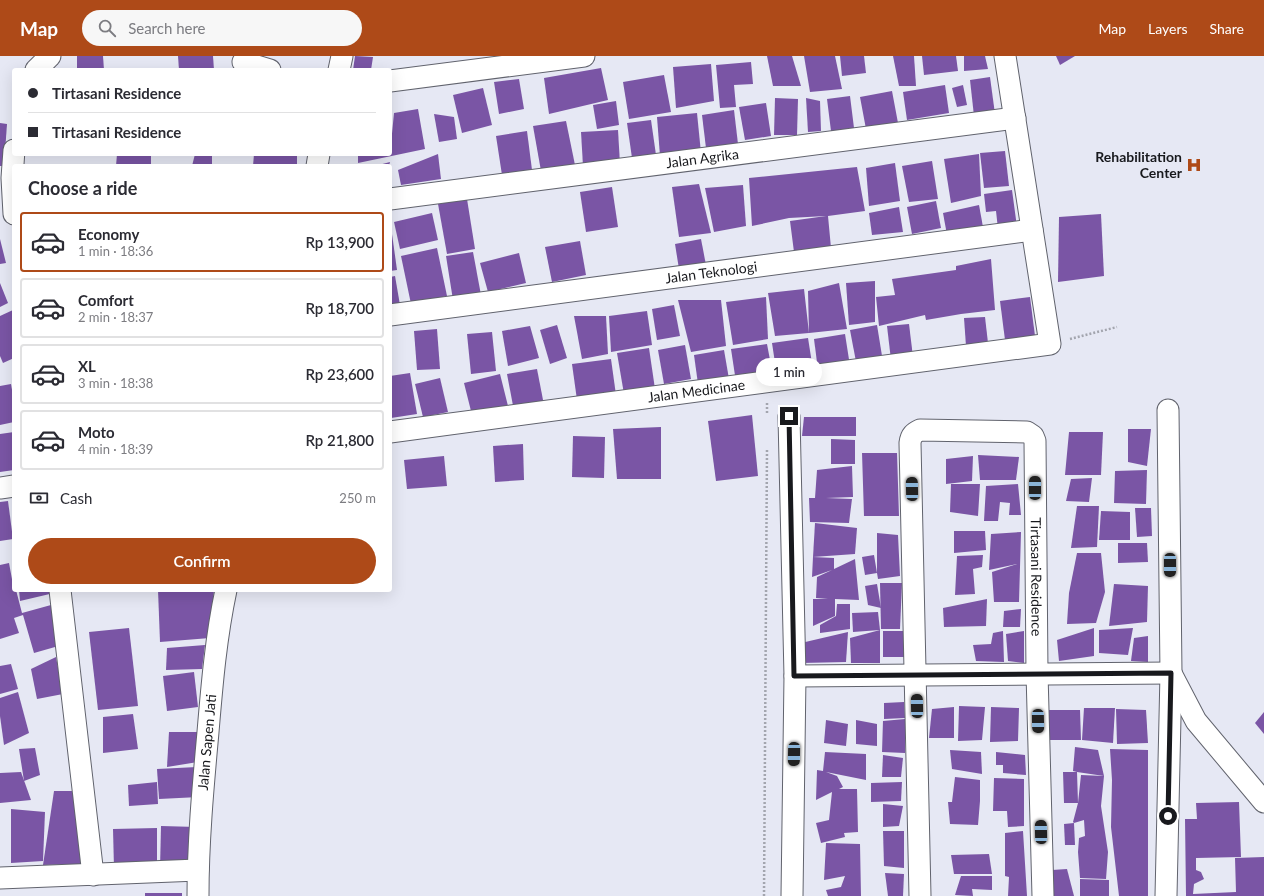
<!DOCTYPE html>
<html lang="en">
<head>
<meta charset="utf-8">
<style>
  body { margin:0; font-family:Lato,sans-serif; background:#f7f7f7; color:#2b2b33; height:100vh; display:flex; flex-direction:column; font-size:15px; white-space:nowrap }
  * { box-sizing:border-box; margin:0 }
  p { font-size:13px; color:#7c7c81 }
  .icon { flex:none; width:22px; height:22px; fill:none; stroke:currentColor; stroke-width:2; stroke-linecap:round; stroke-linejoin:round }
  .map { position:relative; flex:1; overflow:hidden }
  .side { position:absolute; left:12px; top:108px; width:380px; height:428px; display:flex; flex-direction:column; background:#fff; border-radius:4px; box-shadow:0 4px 16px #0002 }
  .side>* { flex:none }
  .hud { position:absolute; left:12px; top:12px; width:380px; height:88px; border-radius:4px; box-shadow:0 4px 16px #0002; display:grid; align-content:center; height:88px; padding:0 16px; background:#fff }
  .end { position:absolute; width:18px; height:18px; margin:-9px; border:5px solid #18191d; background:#fff; box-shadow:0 0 0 2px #fff }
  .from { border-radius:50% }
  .bubble { position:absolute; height:28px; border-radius:14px; background:#fff; box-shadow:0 4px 16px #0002; font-size:13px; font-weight:600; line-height:28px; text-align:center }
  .car { position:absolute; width:12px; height:24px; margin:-12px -6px; border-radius:5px; box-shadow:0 0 3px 1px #0007; background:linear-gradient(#222 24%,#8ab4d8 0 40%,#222 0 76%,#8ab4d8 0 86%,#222 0) }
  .hud b { display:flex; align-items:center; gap:14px; height:38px; font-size:15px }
  .hud b+b { border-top:1px solid #e1e1e2 }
  .hud i { width:10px; height:10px; background:#2b2b33 }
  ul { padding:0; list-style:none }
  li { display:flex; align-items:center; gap:12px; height:60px; margin:0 8px 6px; padding:0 8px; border:2px solid #e1e1e2; border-radius:4px }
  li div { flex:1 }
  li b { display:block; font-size:15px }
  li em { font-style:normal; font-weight:600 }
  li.on { border-color:#ae4a18 }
  li>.icon { width:36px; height:36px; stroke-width:1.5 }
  h2 { padding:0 16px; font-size:18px; line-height:48px }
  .pay { display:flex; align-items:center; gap:10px; height:44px; padding:0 16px; font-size:15px }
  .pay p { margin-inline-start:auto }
  .button { display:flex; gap:8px; margin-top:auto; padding:8px 16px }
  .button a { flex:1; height:46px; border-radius:24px; background:#ae4a18; color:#fff; font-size:16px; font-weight:600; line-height:46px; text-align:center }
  header { display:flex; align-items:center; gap:24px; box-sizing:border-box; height:56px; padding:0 20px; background:#ae4a18; color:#fff }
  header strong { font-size:19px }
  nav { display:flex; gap:22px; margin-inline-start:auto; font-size:14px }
  .search { width:280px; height:36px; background:#f7f7f7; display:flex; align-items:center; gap:10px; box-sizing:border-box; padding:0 14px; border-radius:22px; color:#7c7c81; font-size:15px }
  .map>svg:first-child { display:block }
  .building { fill:#7a55a5 }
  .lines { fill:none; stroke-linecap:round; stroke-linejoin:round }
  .minor-casing { stroke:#61636d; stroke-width:23 }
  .path { stroke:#a3a5ae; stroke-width:2.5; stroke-dasharray:2 2; stroke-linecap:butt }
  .minor { stroke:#fff; stroke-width:21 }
  .route { stroke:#18191d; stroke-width:5 }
  .labels { text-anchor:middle; stroke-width:4; stroke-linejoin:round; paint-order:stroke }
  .poi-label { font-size:14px; font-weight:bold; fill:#18191d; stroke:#e6e8f4; text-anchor:end }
  .street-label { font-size:14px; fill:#18191d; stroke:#e6e8f4 }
</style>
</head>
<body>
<header>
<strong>Map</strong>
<div class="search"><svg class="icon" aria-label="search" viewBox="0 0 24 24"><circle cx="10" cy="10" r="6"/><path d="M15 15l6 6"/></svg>Search here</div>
<nav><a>Map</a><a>Layers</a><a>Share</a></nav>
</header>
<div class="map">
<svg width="1264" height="840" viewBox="0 0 1264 840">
  <rect width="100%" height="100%" fill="#e6e8f4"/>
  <g class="building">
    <polygon points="77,0 103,0 104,14 77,14"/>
    <polygon points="178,0 213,0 214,14 179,14"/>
    <polygon points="355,0 373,1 371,14 353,14"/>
    <polygon points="767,0 792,0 801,30 773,30"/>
    <polygon points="804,0 835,0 842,33 810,36"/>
    <polygon points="840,0 864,0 866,17 842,20"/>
    <polygon points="893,0 914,0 916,30 899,30"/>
    <polygon points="922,0 956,0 958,15 924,19"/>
    <polygon points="964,0 985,0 988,13 964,15"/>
    <polygon points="1056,0 1075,0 1060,9"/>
    <polygon points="751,6 753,28 734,29 736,51 720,52 716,9"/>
    <polygon points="711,8 714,45 676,52 673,11"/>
    <polygon points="601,12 608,44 549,58 544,22"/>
    <polygon points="664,19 671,56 629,63 623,26"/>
    <polygon points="990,21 995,58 974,60 970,24"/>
    <polygon points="519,23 524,53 499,58 494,26"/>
    <polygon points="945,29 949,57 907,64 903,36"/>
    <polygon points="963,29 967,49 957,51 952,32"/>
    <polygon points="483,32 492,69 462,77 453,39"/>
    <polygon points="892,35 898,67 866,73 860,41"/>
    <polygon points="850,40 854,72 831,75 827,43"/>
    <polygon points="775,42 798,43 797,79 774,79"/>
    <polygon points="806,42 820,45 821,75 808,76"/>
    <polygon points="616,45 619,69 597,73 593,49"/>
    <polygon points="766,47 771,80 745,84 739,51"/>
    <polygon points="418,53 425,93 358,107 358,98 390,98 394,57"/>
    <polygon points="734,54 738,88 706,92 702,59"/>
    <polygon points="697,57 701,97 660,100 657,61"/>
    <polygon points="434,58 454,61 457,83 439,86"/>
    <polygon points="651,64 656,99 632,102 627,67"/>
    <polygon points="566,65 575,109 541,115 533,70"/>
    <polygon points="0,67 7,68 4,110 0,110"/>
    <polygon points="618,74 620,108 583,110 581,76"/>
    <polygon points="527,75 532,114 502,119 496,80"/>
    <polygon points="1005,95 1009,130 984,132 980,97"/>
    <polygon points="117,98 151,98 151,110 116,110"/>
    <polygon points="195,98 212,98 212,110 192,110"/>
    <polygon points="254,98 297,98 297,110 253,110"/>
    <polygon points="438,98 441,123 401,129 398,114"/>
    <polygon points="979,98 981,140 951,147 944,103"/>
    <polygon points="932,105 938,143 909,146 902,110"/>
    <polygon points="390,106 389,110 375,110"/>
    <polygon points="895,107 900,145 869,150 866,112"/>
    <polygon points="857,111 865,155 828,160 831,192 794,196 790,165 826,160 789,162 752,170 749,122"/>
    <polygon points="699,128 711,177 679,181 672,131"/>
    <polygon points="743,129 746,170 714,176 705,132"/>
    <polygon points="612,131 618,171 586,176 580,136"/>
    <polygon points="1012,134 1017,171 998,173 996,155 986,156 984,138"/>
    <polygon points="467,143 475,193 447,198 438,148"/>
    <polygon points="936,145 941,172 912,178 907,151"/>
    <polygon points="979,149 983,171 947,179 943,157"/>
    <polygon points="899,151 903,176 872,179 869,157"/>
    <polygon points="432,157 438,184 400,193 394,166"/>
    <polygon points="1101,158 1104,220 1058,226 1059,161"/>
    <polygon points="392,178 397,214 390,215 390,179"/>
    <polygon points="0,183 6,207 0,208"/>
    <polygon points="701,183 706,209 679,213 675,188"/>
    <polygon points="580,185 586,219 552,226 545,191"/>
    <polygon points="437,192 447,240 411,248 401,200"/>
    <polygon points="473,196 481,239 453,244 446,200"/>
    <polygon points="519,197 526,227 488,236 480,207"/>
    <polygon points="991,203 995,254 961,258 926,264 925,259 879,270 876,241 895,239 892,223 956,214 956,210"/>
    <polygon points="395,220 400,249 390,251 390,221"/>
    <polygon points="875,225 875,266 849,269 846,227"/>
    <polygon points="0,227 8,247 0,251"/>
    <polygon points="839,227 847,273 809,277 775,280 768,237 804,233 809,277 808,235"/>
    <polygon points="766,241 768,283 733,289 726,246"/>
    <polygon points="1030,241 1035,280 1005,284 1000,245"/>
    <polygon points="678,244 721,244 726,290 691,296"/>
    <polygon points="674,249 680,280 657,284 652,253"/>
    <polygon points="13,254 14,302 3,307 0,300 0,260"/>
    <polygon points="647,255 652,289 611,296 609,260"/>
    <polygon points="574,260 606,260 608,298 582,303"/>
    <polygon points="985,261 988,287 966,290 964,262"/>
    <polygon points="909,268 913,301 891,304 887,270"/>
    <polygon points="557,269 567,302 550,308 540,274"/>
    <polygon points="877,269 883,306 857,311 850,274"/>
    <polygon points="530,270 539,302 508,310 502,275"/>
    <polygon points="437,273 440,313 417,314 414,275"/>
    <polygon points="492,276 496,315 471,318 467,278"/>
    <polygon points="845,278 850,310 818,314 814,283"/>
    <polygon points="808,282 813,314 777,320 772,287"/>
    <polygon points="767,288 773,320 736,326 731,293"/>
    <polygon points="685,289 691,323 664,328 658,294"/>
    <polygon points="649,292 655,333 624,338 617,297"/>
    <polygon points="724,294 729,323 698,328 694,299"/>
    <polygon points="611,303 616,339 577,344 572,308"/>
    <polygon points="537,313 544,349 514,355 507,318"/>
    <polygon points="410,317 417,358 391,362 390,320"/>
    <polygon points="500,318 508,350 472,359 464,327"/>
    <polygon points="440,322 448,356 423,361 415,328"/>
    <polygon points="11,328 14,345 14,366 0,369 0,330"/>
    <polygon points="752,359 758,420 716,425 708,365"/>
    <polygon points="804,361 856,361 856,380 802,380"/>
    <polygon points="661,371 661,423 617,423 613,373"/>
    <polygon points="1128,373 1151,373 1147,410 1128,406"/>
    <polygon points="14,376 14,414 0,416 0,378"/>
    <polygon points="1069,376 1103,376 1101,419 1065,419"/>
    <polygon points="573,380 605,381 604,422 572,421"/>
    <polygon points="831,383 855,384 855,408 831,408"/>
    <polygon points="523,388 524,424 495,426 493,390"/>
    <polygon points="862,397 897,397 899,460 864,460"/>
    <polygon points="978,399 1019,401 1016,424 980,424"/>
    <polygon points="444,400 447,430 407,433 404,404"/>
    <polygon points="973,400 972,425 946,428 946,403"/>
    <polygon points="852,410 853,441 826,442 852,443 849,467 810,466 809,442 815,442 817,414"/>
    <polygon points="1147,414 1146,448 1114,447 1115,415"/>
    <polygon points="1092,422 1089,446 1066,445 1071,423"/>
    <polygon points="951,428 980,428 978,460 950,456"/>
    <polygon points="1018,428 1021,459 1009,459 1010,447 1000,446 998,465 984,465 986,430"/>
    <polygon points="8,445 13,483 0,485 0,446"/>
    <polygon points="1077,450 1099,450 1097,491 1071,492"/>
    <polygon points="1135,452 1151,452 1152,480 1137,481"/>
    <polygon points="1101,455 1130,456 1130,484 1099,484"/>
    <polygon points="815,467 857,472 855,498 813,501"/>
    <polygon points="954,475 985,475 986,494 954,497"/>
    <polygon points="1021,476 1019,546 994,546 992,516 1017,508 989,514 991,478"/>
    <polygon points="877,477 898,479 900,520 878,523 877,517 865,519 862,501 874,499 877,517"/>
    <polygon points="1118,487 1147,487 1148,506 1118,507"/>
    <polygon points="1077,497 1101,497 1105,536 1096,567 1067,568 1069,537"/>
    <polygon points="983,499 982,511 973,513 975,538 955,539 957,500"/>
    <polygon points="813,501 834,502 834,513 855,503 859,544 835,543 835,560 813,570 813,543 828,543 816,542 817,521 832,514 812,521"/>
    <polygon points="9,507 14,534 16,534 22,557 51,549 62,589 34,597 23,559 14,562 19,577 0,583 0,509"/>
    <polygon points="880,527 902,527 900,573 881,573"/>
    <polygon points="877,528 881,552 868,549 865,530"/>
    <polygon points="1114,528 1148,530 1147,566 1109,570"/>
    <polygon points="19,534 53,534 54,537 20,545"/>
    <polygon points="158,534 214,534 210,582 160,586"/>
    <polygon points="987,543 986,570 944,571 943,552"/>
    <polygon points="837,548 850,548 850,573 820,577 820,569 836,560"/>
    <polygon points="1021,553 1020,571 1003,571 1004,555"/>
    <polygon points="878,556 880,574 853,576 852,557"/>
    <polygon points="129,572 138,650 98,654 89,576"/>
    <polygon points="1094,572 1094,600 1059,605 1057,584"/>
    <polygon points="1133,572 1128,599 1099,597 1099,574"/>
    <polygon points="880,574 880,607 851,607 850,582"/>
    <polygon points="883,575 904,575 905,601 883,601"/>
    <polygon points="1003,575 1004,606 976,605 973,589 991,588 993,577"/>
    <polygon points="1024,575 1024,607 1008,605 1006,578"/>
    <polygon points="848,576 846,606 801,607 801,587"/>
    <polygon points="1148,580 1148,606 1131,605 1134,582"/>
    <polygon points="205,589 202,613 166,614 167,592"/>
    <polygon points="56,601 63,638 37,643 31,613"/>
    <polygon points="11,608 18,633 0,638 0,610"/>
    <polygon points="194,616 198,651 167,655 163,620"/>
    <polygon points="18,636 29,677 4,689 0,660 0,642"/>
    <polygon points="904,646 905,662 884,663 884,647"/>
    <polygon points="959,650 985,651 982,684 958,685"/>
    <polygon points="954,651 954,682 929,682 932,653"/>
    <polygon points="991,651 1019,652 1018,685 990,686"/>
    <polygon points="1084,652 1115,652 1113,687 1082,684"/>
    <polygon points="1116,653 1146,654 1148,687 1117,688"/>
    <polygon points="1049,654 1080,654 1081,684 1049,684"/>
    <polygon points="1264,656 1264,678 1255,667"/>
    <polygon points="133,658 138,693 103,697 103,661"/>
    <polygon points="905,663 905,697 882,696 883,665"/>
    <polygon points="826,664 848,668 846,690 824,687"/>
    <polygon points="856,664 877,668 877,690 856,688"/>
    <polygon points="169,676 205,676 204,705 167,711"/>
    <polygon points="1075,691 1098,694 1104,720 1077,716 1078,747 1064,747 1063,716 1077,716 1073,715"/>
    <polygon points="35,692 40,719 24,725 19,693"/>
    <polygon points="1110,693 1148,694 1148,840 1119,840 1111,771 1112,724"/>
    <polygon points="950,694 981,696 982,718 952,713"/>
    <polygon points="825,696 866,698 866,724 826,716 837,720 843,731 839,733 857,733 858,776 844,777 845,781 821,787 816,767 829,764 832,736 816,744 817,714 823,715"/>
    <polygon points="996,696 1025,699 1026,719 1003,717 1003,709 996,709"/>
    <polygon points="883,699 903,702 901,721 882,721"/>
    <polygon points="197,711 199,741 159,743 157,713"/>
    <polygon points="21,716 31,744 0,747 0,717"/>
    <polygon points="1081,719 1104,720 1101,750 1108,796 1106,823 1080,822 1078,796 1079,782 1085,780 1084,764 1074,767 1073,766 1078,747"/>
    <polygon points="955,721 980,724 980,745 978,769 950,768 948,746 959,746 952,746"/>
    <polygon points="994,722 1024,723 1024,770 1008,771 1007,755 993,755"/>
    <polygon points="157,726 158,748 129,750 128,729"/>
    <polygon points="902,726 901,745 871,746 871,727"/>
    <polygon points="54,735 75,735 82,808 43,809"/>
    <polygon points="1239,746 1241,801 1196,802 1196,814 1201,816 1204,823 1194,828 1193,838 1236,836 1235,802 1264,801 1264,840 1186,840 1185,763 1197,763 1196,747"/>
    <polygon points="883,748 903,750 899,770 883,771"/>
    <polygon points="11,753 45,756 43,805 11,807"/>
    <polygon points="1074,767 1075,789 1065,789 1064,768"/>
    <polygon points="161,770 197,771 195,814 160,813"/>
    <polygon points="157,772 157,812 114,812 113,773"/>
    <polygon points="883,775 904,775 904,812 884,810"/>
    <polygon points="1023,775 1027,840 1008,840 1009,821 1005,820 1005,777"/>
    <polygon points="826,787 860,788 861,840 828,840 826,834 841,831 845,820 824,824"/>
    <polygon points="989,798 992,818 954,818 951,799"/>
    <polygon points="1067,813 1074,840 1053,840 1052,814"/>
    <polygon points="885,817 904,818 903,840 888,840"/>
    <polygon points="961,820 992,820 992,834 972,833 973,840 955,839"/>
    <polygon points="1080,823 1109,824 1109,840 1080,840"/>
    <rect x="145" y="837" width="37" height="3"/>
  </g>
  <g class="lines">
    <g class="minor-casing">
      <g id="minor">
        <polyline points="243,6 270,14"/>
        <polyline points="36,14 50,0"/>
        <polyline points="339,14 342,0"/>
        <polyline points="390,25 584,0"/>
        <polyline points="14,94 12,122 14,158"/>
        <polyline points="317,110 319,98"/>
        <path id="s1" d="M390,143L1015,62"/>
        <path id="s2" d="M390,259L1032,174"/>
        <polyline points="789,361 795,620 792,840"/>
        <path id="s3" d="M390,376L1050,288L1005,0"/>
        <polyline points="0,432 14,430"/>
        <polyline points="60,534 93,819"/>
        <polyline points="1172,619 1196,665 1264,746"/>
        <polyline points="795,620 1171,617"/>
        <polyline points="0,822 198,814"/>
        <path id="s4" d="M198,840C198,785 203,731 208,676C212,628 216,581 226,534"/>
        <path id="s5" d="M920,840L910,387C911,379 914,377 920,374L1027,376L1033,380L1035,385L1037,617L1043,840"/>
        <polyline points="1166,840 1171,617 1168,354"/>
      </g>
    </g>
    <g class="path">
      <polyline points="1070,283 1117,271"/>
      <polyline points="767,357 767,346"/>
      <polyline points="764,840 767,392"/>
    </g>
    <use href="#minor" class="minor"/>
  </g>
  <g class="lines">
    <polyline class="route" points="789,360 794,620 1171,617 1168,760"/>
  </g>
  <defs>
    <g id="hospital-bare" transform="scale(1.2)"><path d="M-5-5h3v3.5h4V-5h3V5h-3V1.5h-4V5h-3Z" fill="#ae4a18" stroke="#e6e8f4" stroke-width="2.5" paint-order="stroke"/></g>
  </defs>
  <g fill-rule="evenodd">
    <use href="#hospital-bare" x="1194" y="109"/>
  </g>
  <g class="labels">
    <g class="poi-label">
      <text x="1182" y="106">Rehabilitation<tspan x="1182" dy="16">Center</tspan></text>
    </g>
    <g class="street-label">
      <text dy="5" stroke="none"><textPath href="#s1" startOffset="315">Jalan Agrika</textPath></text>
      <text dy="5" stroke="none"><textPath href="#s2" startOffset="324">Jalan Teknologi</textPath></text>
      <text dy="5" stroke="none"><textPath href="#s3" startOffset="309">Jalan Medicinae</textPath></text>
      <text dy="5" stroke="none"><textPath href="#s5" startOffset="726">Tirtasani Residence</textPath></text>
      <text dy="5" stroke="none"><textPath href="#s4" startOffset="154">Jalan Sapen Jati</textPath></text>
    </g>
  </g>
</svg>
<i class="end from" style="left:1168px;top:760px"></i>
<i class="end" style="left:789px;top:360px"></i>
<div class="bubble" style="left:756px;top:302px;width:66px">1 min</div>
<i class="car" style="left:1035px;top:432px;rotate:0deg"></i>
<i class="car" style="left:912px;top:433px;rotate:359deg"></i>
<i class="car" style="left:1170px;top:509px;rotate:180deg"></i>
<i class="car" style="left:917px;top:650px;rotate:359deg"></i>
<i class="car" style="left:1038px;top:665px;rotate:179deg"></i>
<i class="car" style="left:794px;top:698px;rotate:181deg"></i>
<i class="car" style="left:1041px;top:776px;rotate:359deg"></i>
<div class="hud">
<b><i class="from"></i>Tirtasani Residence</b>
<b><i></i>Tirtasani Residence</b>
</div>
<section class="side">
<h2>Choose a ride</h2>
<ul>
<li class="on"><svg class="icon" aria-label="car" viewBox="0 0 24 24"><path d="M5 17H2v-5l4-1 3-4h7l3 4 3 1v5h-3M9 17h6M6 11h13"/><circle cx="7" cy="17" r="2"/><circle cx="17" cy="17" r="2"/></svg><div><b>Economy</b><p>1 min · 18:36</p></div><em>Rp 13,900</em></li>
<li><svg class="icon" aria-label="car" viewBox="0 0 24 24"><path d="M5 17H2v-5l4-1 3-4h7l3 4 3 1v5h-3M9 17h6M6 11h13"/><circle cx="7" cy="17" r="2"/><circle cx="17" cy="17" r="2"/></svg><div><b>Comfort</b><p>2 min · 18:37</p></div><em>Rp 18,700</em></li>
<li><svg class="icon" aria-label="car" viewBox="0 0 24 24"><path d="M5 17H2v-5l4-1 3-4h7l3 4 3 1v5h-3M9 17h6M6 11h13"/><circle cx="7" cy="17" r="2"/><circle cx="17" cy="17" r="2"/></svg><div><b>XL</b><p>3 min · 18:38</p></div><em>Rp 23,600</em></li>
<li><svg class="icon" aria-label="car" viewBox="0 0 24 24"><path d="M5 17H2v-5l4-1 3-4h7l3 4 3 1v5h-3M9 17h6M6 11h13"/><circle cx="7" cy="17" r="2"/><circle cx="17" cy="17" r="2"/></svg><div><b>Moto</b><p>4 min · 18:39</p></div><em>Rp 21,800</em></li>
</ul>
<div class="pay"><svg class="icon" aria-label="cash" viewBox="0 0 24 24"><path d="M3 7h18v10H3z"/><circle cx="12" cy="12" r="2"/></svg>Cash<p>250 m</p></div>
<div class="button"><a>Confirm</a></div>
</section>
</div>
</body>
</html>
